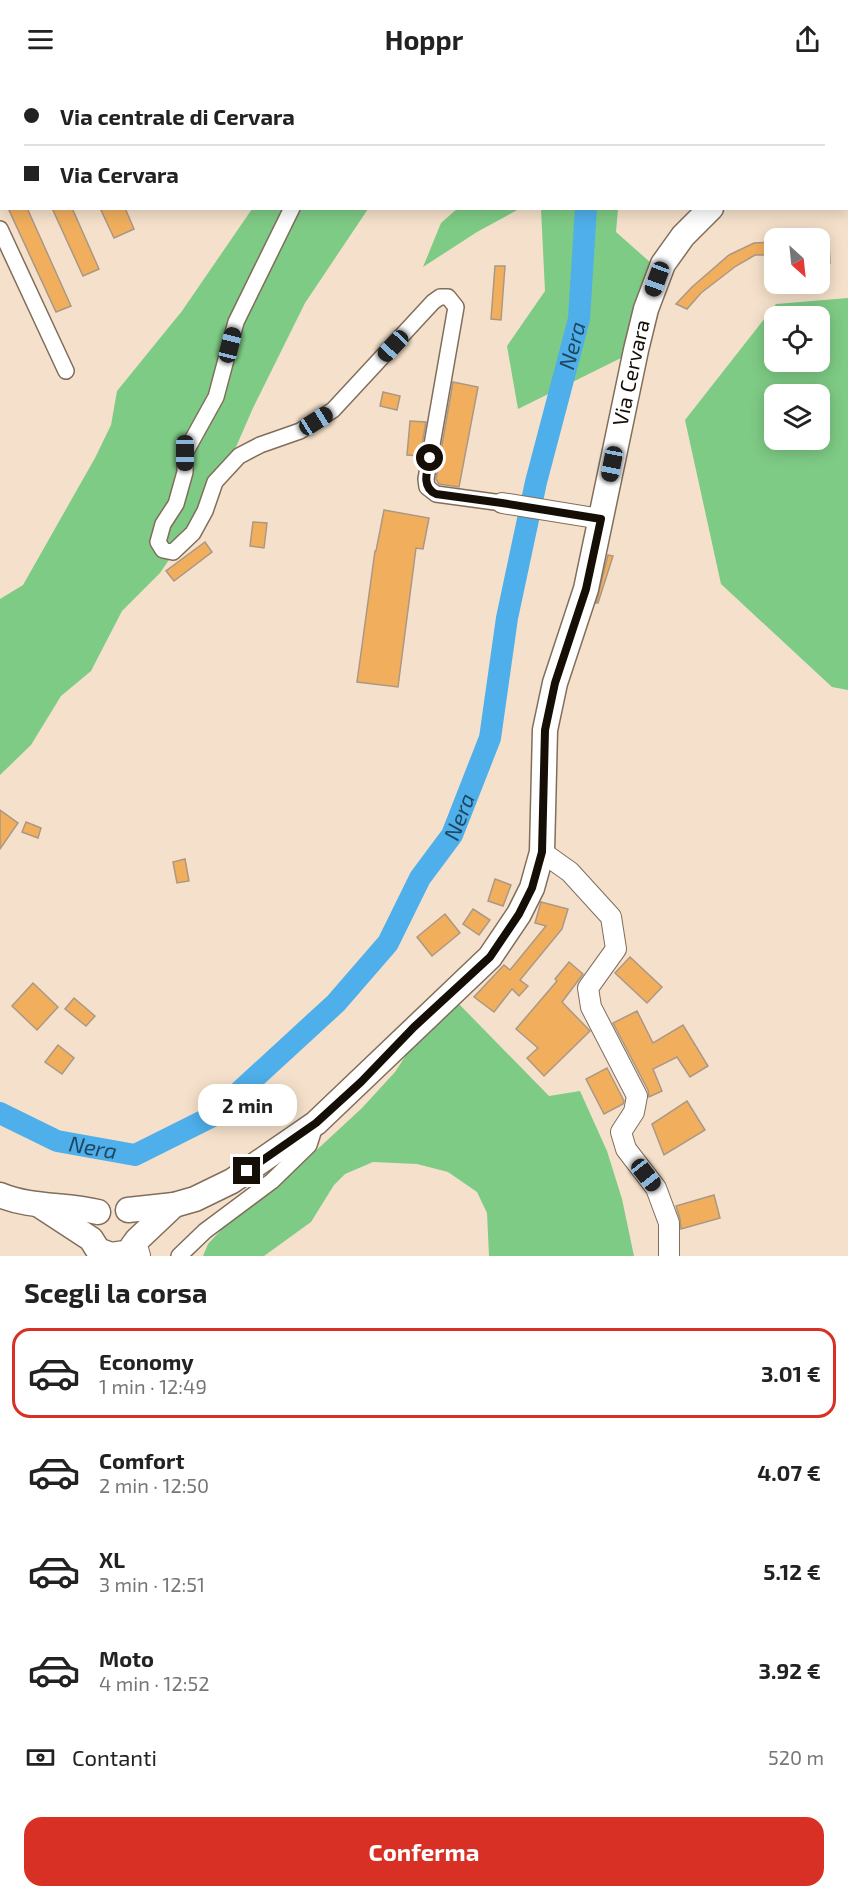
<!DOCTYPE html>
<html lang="it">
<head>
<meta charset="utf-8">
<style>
  body { margin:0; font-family:"Exo 2",sans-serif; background:#f2f2f2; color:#222; height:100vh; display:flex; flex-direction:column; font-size:22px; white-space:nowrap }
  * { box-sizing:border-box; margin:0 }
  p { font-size:20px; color:#767676 }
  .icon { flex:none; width:33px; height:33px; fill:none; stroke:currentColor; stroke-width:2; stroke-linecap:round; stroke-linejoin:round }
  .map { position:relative; height:1178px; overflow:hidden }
  .panel { display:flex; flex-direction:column; background:#fff; flex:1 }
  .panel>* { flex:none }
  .banner { position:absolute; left:0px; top:0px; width:849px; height:132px; box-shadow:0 3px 15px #0003; display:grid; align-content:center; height:132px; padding:0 24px; background:#fff }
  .needle { width:39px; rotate:153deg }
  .buttons { position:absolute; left:764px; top:150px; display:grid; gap:12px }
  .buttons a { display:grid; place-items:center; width:66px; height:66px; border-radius:12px; background:#fff; box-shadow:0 3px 15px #0003; font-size:30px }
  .end { position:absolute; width:27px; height:27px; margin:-14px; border:8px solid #150e07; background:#fff; box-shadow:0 0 0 3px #fff }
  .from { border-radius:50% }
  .bubble { position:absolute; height:42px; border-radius:18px; background:#fff; box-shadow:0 3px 15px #0003; font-size:20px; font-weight:700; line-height:42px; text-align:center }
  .car { position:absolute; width:18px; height:36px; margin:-18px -9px; border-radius:8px; box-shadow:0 0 4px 2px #0007; background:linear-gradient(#222 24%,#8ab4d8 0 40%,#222 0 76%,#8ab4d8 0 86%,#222 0) }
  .banner b { display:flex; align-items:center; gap:21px; height:57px; font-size:22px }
  .banner b+b { border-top:2px solid #e0e0e0 }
  .banner i { width:15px; height:15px; background:#222 }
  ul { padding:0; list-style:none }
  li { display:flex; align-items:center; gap:18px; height:90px; margin:0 12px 9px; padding:0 12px; border:3px solid transparent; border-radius:18px }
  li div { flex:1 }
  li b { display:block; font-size:22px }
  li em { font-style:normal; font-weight:700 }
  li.current { border-color:#d93025 }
  li>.icon { width:54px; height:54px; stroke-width:1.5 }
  h2 { padding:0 24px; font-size:27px; line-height:72px }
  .pay { display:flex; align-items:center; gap:15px; height:66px; padding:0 24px; font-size:22px }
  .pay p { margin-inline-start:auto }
  .action { display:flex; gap:12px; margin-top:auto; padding:12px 24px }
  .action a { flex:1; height:69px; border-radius:18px; background:#d93025; color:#fff; font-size:24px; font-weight:700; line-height:69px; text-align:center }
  header { display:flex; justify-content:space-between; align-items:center; height:78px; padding:0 24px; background:#fff; font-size:27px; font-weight:700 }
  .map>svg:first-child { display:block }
  .forest { fill:#7ecb85; fill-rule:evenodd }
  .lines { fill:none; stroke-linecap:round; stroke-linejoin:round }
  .river { stroke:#4fafea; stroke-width:22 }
  .building { fill:#f1af5e; stroke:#ab9884; stroke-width:1.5 }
  .minor-casing { stroke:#806e5b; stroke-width:18 }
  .tertiary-casing { stroke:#806e5b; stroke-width:22 }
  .primary-casing { stroke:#806e5b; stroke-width:27 }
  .trunk-casing { stroke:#806e5b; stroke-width:28 }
  .minor { stroke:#fff; stroke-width:15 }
  .tertiary { stroke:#fff; stroke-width:20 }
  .primary { stroke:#fff; stroke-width:24 }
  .trunk { stroke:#fff; stroke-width:26 }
  .route { stroke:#150e07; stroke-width:8 }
  .labels { text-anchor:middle; stroke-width:4.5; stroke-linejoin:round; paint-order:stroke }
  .street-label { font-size:21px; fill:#150e07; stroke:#fff }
  .water-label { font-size:22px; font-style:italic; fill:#1f4760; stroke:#fff }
</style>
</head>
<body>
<header><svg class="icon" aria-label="menu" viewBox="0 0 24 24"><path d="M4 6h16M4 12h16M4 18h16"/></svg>Hoppr<svg class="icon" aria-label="share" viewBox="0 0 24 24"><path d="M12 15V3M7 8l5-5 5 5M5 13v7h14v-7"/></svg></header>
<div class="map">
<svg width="848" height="1178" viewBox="0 0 848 1178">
  <rect width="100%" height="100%" fill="#f5e1cb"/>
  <g class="forest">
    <polygon points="343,0 521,0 342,2"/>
    <polygon points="559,0 848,0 848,3 558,1"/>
    <polygon points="458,130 519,131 477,154 423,189 441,145"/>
    <polygon points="252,131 368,131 305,225 253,330 219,408 160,495 122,533 91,593 61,618 31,667 0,697 0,521 23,507 95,380 111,347 117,313 182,233"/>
    <polygon points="541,131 618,131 616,154 651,185 625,278 518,331 507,268 545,213"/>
    <path d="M848,220V612L832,609L721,506L685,342L776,226ZM819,238V284H774V238ZM819,316V362H774V316Z"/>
    <polygon points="457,924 549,1018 580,1013 607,1073 622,1121 634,1178 489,1178 487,1135 477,1114 448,1094 417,1086 373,1084 345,1096 334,1107 311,1144 264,1178 203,1178 208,1166 234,1138 282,1104 362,1030 395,994 420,956"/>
  </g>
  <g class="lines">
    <g class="river">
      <polyline points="614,2 615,0"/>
      <path id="s1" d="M0,1035L57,1063L135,1077L213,1038L336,925L388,865L420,800L452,757L490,660L507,540L536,404L579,241L586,130"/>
    </g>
  </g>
  <g class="building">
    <polygon points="8,130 27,130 71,228 56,234"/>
    <polygon points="52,130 72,130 99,191 83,198"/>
    <polygon points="100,130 125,130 134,151 114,160"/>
    <polygon points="774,164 774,177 755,177 736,188 701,215 687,231 676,226 692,209 729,177 754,165"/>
    <polygon points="819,164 829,164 830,185 819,185"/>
    <polygon points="495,188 505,188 501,242 491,241"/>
    <polygon points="453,304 478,309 459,409 439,406 436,401"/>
    <polygon points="383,314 400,318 397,332 380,328"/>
    <polygon points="410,343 426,344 420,378 407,377"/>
    <polygon points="384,432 429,440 423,471 416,470 398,609 357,604 375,473 376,473"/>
    <polygon points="253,444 267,445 264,470 250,468"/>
    <polygon points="205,464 212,474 174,503 166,493"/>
    <polygon points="608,477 613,478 598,525 596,525"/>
    <polygon points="0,732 18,745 0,771"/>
    <polygon points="26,744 41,750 38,760 22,754"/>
    <polygon points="185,781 189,803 177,805 173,784"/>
    <polygon points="495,801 511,807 503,828 488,823"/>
    <polygon points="541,824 568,831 562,851 520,902 528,908 519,918 512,911 494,934 474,919 504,887 510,892 546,848 535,845"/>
    <polygon points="473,831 490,842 479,857 463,846"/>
    <polygon points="445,836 460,855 432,878 417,859"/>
    <polygon points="630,879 662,909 647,925 615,895"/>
    <polygon points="569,884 583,896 562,924 590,953 544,998 527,980 538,970 516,951 557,903 555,901"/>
    <polygon points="33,905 58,929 37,952 12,928"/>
    <polygon points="74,920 95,938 86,948 65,931"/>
    <polygon points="637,933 653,965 683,947 708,988 690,999 677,979 653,991 662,1013 649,1019 648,1012 613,945"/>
    <polygon points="58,967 74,980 62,996 45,984"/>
    <polygon points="607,990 624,1023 623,1026 604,1036 586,1001"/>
    <polygon points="687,1023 705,1052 664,1077 652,1046"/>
    <polygon points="714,1117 720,1140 681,1151 680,1141 676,1128"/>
  </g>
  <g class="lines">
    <g class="minor-casing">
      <g id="minor">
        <polyline points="158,2 161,0"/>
        <polyline points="382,2 384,0"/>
        <polyline points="0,74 2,73"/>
        <polyline points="292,130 236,244 216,319 185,375 185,394 176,426 163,446 158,464 163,472 173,474 193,455 205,433 215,404 239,378 260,367 300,353 333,332 433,224 440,219 448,219 456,229 426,401 427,409 436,416 502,425"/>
        <polyline points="0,151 66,293"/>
        <polyline points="179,1178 205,1153 272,1103 309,1067 316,1045"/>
      </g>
    </g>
    <g class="tertiary-casing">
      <g id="tertiary">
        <polyline points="502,425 601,441"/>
        <polyline points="542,774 570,794 611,839 616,871 588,910 591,929 637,1018 634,1034 621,1054 626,1071 656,1110 669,1145 669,1178"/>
      </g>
    </g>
    <g class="primary-casing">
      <g id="primary">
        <polyline points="848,90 848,91"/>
        <path d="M0,1117C31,1130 65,1126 98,1134"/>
        <polyline points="39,1127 91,1161 98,1172 111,1177 125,1175 130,1172 137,1162 174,1127"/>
        <path id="s2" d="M128,1132L174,1127L195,1121L232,1103L316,1045L490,879L519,836L532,810L542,774L545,652L555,605L586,511L636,272L646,231L663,186L683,158L711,130"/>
      </g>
    </g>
    <g class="trunk-casing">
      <g id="trunk">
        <polyline points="134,1168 137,1178"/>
        <polyline points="104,1176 107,1178"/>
      </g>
    </g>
    <use href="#minor" class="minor"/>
    <use href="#tertiary" class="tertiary"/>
    <use href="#primary" class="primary"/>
    <use href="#trunk" class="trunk"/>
  </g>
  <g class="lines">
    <path class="route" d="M247,1093L316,1045L361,1004L414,949L490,879L519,836L532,810L542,774L545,652L555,605L586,511L601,441L502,425L436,416C421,409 427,393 430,380"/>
  </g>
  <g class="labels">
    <g class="street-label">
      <text dy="7" stroke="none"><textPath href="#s2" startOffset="1060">Via Cervara</textPath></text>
    </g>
    <g class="water-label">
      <text dy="8" stroke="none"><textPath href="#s1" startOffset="1108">Nera</textPath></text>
      <text dy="8" stroke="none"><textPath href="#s1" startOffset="622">Nera</textPath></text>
      <text dy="8" stroke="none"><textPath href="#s1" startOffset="100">Nera</textPath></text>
    </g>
  </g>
</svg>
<div class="buttons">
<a><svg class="needle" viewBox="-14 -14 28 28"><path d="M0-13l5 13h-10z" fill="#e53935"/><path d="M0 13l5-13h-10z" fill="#767676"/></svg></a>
<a><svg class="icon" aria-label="locate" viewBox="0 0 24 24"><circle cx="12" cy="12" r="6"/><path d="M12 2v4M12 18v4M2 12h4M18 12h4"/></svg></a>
<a><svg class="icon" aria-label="layers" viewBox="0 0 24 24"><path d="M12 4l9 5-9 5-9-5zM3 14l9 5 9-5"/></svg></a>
</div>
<i class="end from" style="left:430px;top:380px"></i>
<i class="end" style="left:247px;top:1093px"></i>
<div class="bubble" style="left:198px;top:1006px;width:99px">2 min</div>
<i class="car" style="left:657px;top:201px;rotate:200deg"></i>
<i class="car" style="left:230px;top:267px;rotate:14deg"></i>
<i class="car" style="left:393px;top:268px;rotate:223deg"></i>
<i class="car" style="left:316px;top:343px;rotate:58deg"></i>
<i class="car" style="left:185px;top:375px;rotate:180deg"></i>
<i class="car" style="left:612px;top:386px;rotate:191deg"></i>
<i class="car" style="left:646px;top:1097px;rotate:142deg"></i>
<div class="banner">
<b><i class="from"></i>Via centrale di Cervara</b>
<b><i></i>Via Cervara</b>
</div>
</div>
<section class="panel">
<h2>Scegli la corsa</h2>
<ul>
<li class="current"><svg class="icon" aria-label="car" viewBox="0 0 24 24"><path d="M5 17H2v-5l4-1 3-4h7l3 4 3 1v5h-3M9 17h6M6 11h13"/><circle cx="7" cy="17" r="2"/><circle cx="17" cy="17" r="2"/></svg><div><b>Economy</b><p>1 min · 12:49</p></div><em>3.01 €</em></li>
<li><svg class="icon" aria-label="car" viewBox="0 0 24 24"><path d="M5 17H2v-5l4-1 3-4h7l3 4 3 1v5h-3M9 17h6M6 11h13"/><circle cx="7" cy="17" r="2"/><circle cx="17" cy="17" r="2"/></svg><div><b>Comfort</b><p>2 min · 12:50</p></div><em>4.07 €</em></li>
<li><svg class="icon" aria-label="car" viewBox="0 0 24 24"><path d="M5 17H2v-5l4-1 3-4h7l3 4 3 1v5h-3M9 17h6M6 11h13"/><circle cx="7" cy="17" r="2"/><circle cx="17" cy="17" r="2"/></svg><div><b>XL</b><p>3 min · 12:51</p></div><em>5.12 €</em></li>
<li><svg class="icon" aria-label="car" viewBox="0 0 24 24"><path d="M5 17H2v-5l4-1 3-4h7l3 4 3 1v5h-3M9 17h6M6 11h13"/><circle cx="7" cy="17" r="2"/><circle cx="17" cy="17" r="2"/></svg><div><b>Moto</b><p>4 min · 12:52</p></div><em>3.92 €</em></li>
</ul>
<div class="pay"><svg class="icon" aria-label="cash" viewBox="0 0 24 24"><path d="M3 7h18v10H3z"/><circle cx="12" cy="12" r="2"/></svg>Contanti<p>520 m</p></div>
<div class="action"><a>Conferma</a></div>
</section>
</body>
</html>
